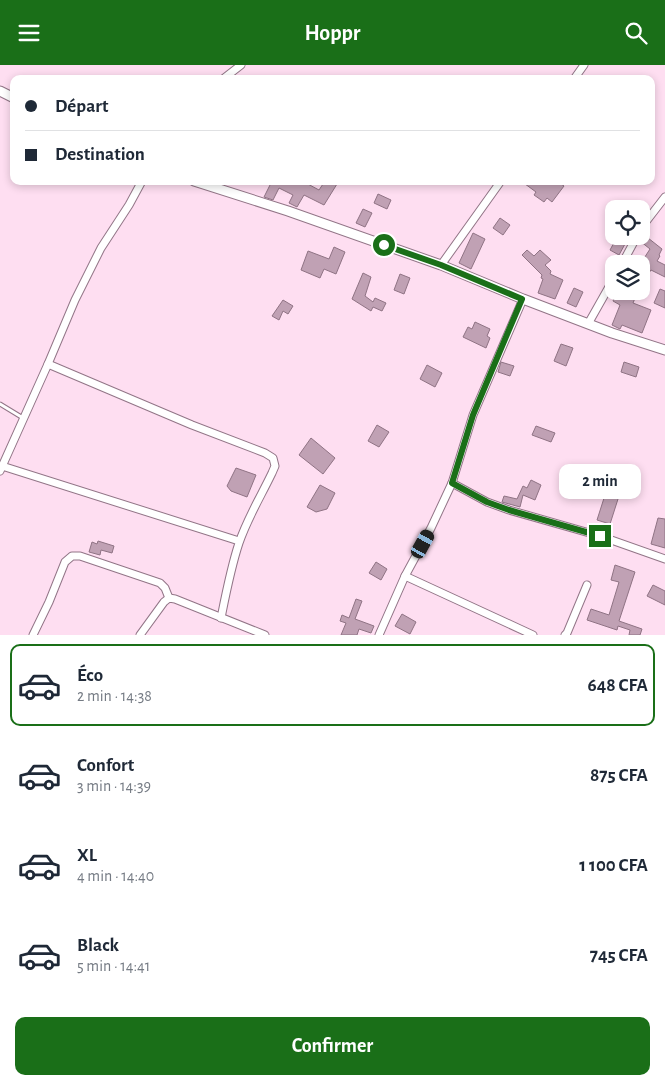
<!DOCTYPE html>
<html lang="fr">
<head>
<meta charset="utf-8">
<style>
  body { margin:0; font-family:"Alegreya Sans",sans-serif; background:#f6f6f7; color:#1f2937; height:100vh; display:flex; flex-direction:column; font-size:19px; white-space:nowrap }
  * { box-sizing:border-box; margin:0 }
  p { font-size:16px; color:#747a83 }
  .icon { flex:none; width:28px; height:28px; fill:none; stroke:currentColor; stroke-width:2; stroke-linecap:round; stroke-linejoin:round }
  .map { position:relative; height:570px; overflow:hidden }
  .details { display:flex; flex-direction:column; background:#fff; flex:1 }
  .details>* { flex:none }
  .banner { position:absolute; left:10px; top:10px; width:645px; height:110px; border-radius:10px; box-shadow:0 2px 8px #0003; display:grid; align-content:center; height:110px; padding:0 15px; background:#fff }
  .buttons { position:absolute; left:605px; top:135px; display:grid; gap:10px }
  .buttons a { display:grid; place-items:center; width:45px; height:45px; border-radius:10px; background:#fff; box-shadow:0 2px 8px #0003; font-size:25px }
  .end { position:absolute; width:22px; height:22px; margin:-11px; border:6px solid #1a6f18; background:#fff; box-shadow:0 0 0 2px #fff }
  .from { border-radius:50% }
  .bubble { position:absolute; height:35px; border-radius:10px; background:#fff; box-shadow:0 2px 8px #0003; font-size:16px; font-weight:600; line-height:35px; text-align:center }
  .car { position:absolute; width:15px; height:30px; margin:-15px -8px; border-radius:6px; box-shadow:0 0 4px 1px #0007; background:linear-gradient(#222 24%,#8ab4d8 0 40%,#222 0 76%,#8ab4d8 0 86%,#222 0) }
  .banner b { display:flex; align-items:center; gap:18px; height:48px; font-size:19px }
  .banner b+b { border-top:1px solid #e0e1e3 }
  .banner i { width:12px; height:12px; background:#1f2937 }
  ul { padding:9px 0 0; list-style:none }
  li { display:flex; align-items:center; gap:15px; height:82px; margin:0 10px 8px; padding:0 5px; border:2px solid transparent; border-radius:10px }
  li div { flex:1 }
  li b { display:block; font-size:19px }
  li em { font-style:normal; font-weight:600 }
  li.on { border-color:#1a6f18 }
  li>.icon { width:45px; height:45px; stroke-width:1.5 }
  .cta { display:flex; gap:10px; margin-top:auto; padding:10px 15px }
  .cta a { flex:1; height:58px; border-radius:10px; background:#1a6f18; color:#fff; font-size:20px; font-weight:600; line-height:58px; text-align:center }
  header { display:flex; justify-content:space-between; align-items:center; height:65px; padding:0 15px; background:#1a6f18; color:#fff; font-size:22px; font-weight:600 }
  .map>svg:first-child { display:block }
  .building { fill:#c0a1b4; stroke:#8f7384 }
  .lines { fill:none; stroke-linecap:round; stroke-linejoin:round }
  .service-casing { stroke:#927587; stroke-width:5 }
  .minor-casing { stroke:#927587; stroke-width:9 }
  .tertiary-casing { stroke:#927587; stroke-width:11 }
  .service { stroke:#fff; stroke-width:3 }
  .minor { stroke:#fff; stroke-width:7 }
  .tertiary { stroke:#fff; stroke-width:9 }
  .route { stroke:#1a6f18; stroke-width:6 }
</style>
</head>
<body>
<header><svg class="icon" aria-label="menu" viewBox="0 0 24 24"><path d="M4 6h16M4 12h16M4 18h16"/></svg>Hoppr<svg class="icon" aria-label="search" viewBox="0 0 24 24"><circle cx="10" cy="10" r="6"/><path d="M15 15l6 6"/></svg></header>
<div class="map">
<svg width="665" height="570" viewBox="0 0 665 570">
  <rect width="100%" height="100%" fill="#fedef1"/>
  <g class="building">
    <polygon points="272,116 286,116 290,118 292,116 307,116 306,118 319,125 325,116 333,116 337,119 324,140 304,130 297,142 289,138 293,130 279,123 273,135 264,132"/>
    <polygon points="521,116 557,116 564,121 552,137 547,133 544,137 534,130 536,127"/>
    <polygon points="378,129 391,135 387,144 374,138"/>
    <polygon points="363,144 372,148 365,162 356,158"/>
    <polygon points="500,153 510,160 503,170 493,163"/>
    <polygon points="473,168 485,174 471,204 459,198"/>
    <polygon points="643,169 662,184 659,190 660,191 657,196 665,200 665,212 651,205 641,219 641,198 650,184 640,176"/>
    <polygon points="616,174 625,179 619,190 610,185"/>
    <polygon points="334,182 345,187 336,209 324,204 320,213 301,205 308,186 329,194"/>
    <polygon points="527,185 534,191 540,185 551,195 545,200 551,206 550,209 563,215 555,234 538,228 543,214 541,213 542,210 522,190"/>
    <polygon points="363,208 371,212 365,231 373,237 375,233 386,238 382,246 373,242 371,246 352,234"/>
    <polygon points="400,209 410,213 404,229 394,225"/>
    <polygon points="574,223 583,227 576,242 567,238"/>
    <polygon points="660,224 665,226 665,243 654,238"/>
    <polygon points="617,226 638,226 633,238 651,245 642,268 622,260 620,264 612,260 620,240 613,236"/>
    <polygon points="283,235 293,241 288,249 283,246 279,255 272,251"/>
    <polygon points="475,257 490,264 487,271 490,273 486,283 463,272 468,262 472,264"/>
    <polygon points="561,279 573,283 566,301 554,296"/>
    <polygon points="501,297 514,301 510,311 498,307"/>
    <polygon points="624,297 639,302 636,312 621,307"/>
    <polygon points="427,300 442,308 435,322 420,314"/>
    <polygon points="377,360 389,367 379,382 368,376"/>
    <polygon points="536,361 555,368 551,377 532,370"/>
    <polygon points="311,373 335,393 323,409 299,390"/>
    <polygon points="236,403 256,410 247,432 231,426 227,421"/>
    <polygon points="613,405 626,409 610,459 597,455"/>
    <polygon points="531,415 541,420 535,435 523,430 520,442 502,437 504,431 517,434 523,421 527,423"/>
    <polygon points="320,420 335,428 327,444 316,447 307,442"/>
    <polygon points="658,453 665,454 665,483 651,479"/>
    <polygon points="98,476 114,481 112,488 101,485 100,490 89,487 92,477 97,479"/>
    <polygon points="376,497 387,504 381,515 369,508"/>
    <polygon points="615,500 635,507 619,556 642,564 640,570 629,570 630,565 618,561 617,565 587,555 591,544 609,550 619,517 611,515"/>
    <polygon points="653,520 665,526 665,540 647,531"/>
    <polygon points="356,534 362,536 355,554 374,561 371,568 359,564 357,570 341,570 346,558 340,556 342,550 349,553"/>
    <polygon points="402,549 416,557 410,569 395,561"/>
  </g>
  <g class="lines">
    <g class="service-casing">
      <polyline id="service" points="0,339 23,353"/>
    </g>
    <g class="minor-casing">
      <g id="minor">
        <polyline points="223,14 241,0"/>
        <polyline points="574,14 584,0"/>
        <polyline points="641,163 665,132"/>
        <polyline points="622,199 637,171"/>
        <polyline points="441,200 501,116"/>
        <polyline points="588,259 614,213"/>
        <path d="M48,299L192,360L265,388L273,393L275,401L272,408C261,431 247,454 239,478C231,502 226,528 221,553"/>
        <polyline points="2,401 239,476"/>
        <polyline points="0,406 48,299 75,235 101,183 129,140 142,116"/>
        <polyline points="452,418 487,437 509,445 600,471 665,494"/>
        <polyline points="405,511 533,570"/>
        <polyline points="33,570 49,537 65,497 72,491 80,491 160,518 165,523 169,533"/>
        <polyline points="140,570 164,537 169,533 175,534 265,570"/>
        <polyline points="379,570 405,511 431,463 452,418 473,350 523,234"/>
        <polyline points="565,570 567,568 587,520"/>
      </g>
    </g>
    <g class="tertiary-casing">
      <g id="tertiary">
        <polyline points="0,26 14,33"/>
        <polyline points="194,116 288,146 441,200 523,234 612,268 665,285"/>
      </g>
    </g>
    <use href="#service" class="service"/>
    <use href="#minor" class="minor"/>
    <use href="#tertiary" class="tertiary"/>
  </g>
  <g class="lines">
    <polyline class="route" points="384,180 441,200 522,234 473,350 452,418 487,437 509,445 600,471"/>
  </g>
</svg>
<div class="buttons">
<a><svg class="icon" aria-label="locate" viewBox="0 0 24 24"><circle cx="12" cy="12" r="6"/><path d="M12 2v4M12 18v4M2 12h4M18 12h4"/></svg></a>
<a><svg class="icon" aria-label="layers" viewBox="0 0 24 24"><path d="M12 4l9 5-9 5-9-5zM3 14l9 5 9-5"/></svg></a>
</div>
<i class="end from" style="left:384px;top:180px"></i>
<i class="end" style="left:600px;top:471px"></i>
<div class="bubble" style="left:559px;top:399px;width:82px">2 min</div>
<i class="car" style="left:423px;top:479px;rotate:29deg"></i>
<div class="banner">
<b><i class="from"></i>Départ</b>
<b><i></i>Destination</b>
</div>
</div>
<section class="details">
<ul>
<li class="on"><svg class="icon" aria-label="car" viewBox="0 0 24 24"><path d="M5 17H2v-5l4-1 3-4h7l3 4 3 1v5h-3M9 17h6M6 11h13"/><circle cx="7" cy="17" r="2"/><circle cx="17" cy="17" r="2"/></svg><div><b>Éco</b><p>2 min · 14:38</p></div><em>648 CFA</em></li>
<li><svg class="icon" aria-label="car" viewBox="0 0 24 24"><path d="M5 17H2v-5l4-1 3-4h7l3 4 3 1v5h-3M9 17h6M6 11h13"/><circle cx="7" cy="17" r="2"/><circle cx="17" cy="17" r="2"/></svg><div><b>Confort</b><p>3 min · 14:39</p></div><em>875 CFA</em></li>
<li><svg class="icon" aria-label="car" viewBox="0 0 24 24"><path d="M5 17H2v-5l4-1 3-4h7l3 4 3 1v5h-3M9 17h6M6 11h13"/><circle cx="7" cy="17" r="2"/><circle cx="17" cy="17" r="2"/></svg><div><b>XL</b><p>4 min · 14:40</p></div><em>1 100 CFA</em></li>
<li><svg class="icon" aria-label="car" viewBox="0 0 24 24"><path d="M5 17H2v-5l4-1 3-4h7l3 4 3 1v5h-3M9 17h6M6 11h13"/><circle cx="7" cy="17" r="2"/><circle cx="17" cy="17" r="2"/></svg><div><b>Black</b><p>5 min · 14:41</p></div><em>745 CFA</em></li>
</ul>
<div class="cta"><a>Confirmer</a></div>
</section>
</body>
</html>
